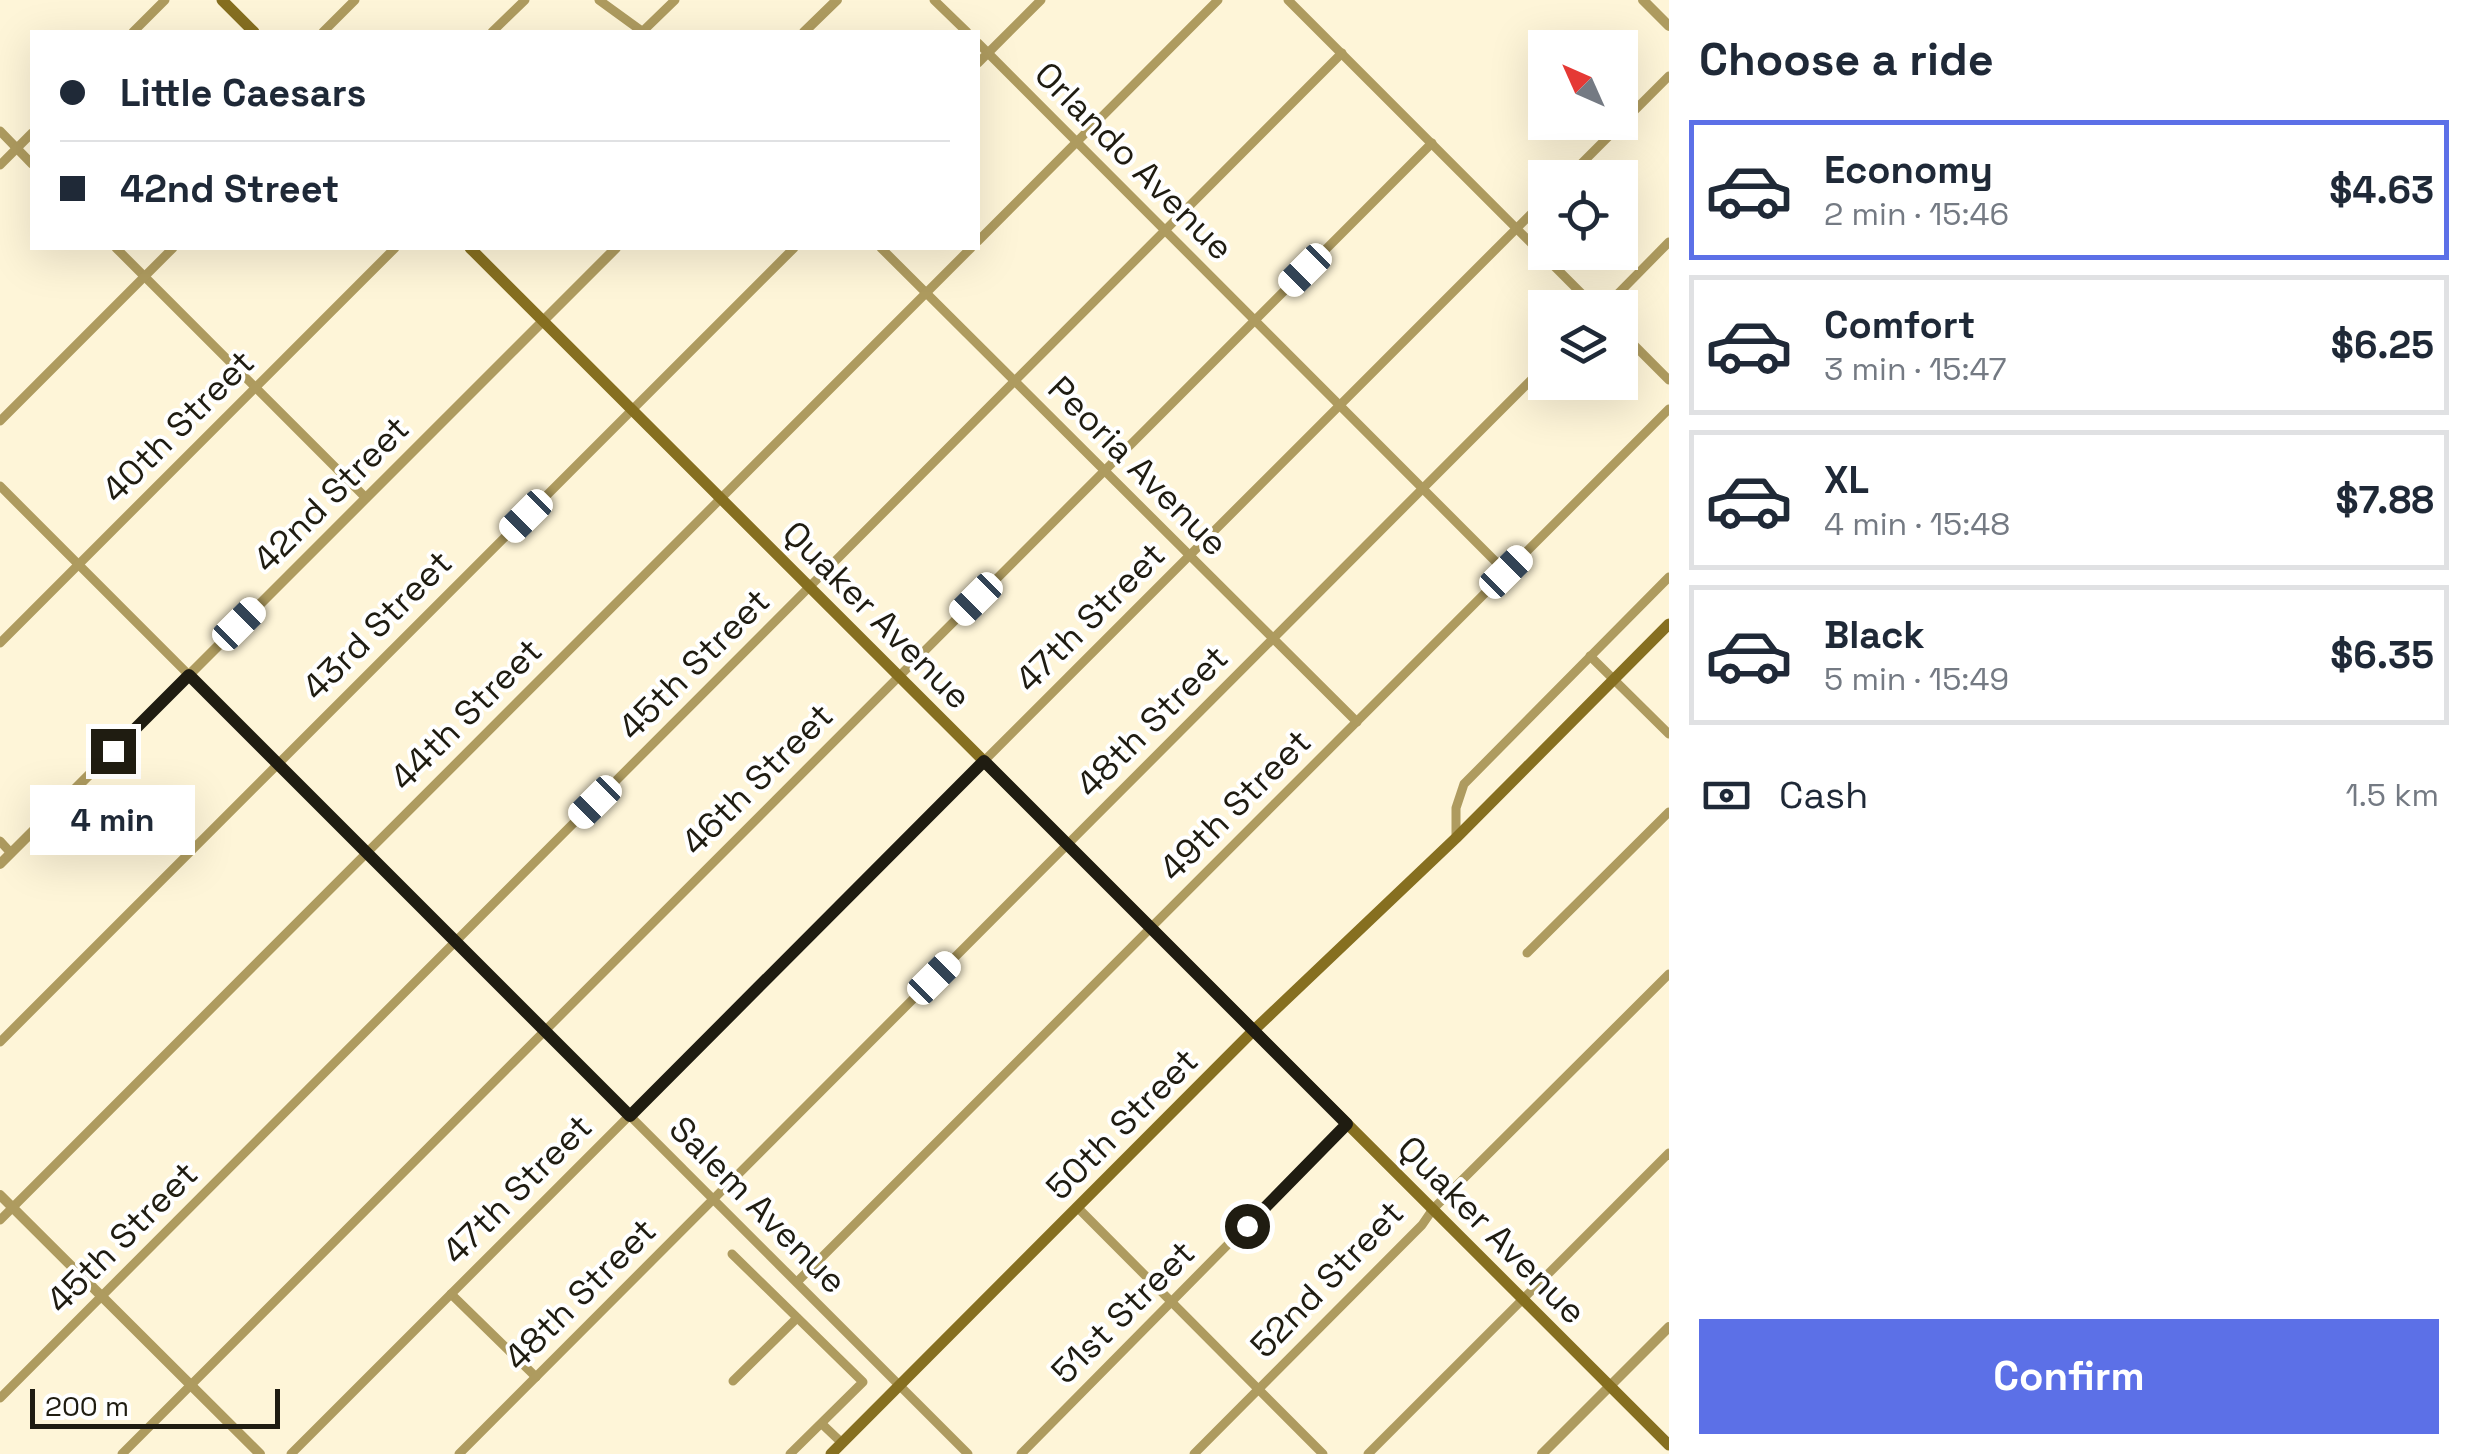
<!DOCTYPE html>
<html lang="en">
<head>
<meta charset="utf-8">
<style>
  body { margin:0; font-family:"Space Grotesk",sans-serif; background:#f2f2f3; color:#1f2937; height:100vh; display:flex; flex-direction:column; font-size:38px; white-space:nowrap }
  * { box-sizing:border-box; margin:0 }
  p { font-size:32px; color:#747a83 }
  .icon { flex:none; width:55px; height:55px; fill:none; stroke:currentColor; stroke-width:2; stroke-linecap:round; stroke-linejoin:round }
  .map { position:relative; flex:1; overflow:hidden }
  .details { display:flex; flex-direction:column; background:#fff; width:800px }
  .details>* { flex:none }
  .guide { position:absolute; left:30px; top:30px; width:950px; height:220px; border-radius:0px; box-shadow:0 10px 40px #0002; display:grid; align-content:center; height:220px; padding:0 30px; background:#fff }
  .needle { width:65px; rotate:315deg }
  .controls { position:absolute; left:1528px; top:30px; display:grid; gap:20px }
  .controls a { display:grid; place-items:center; width:110px; height:110px; border-radius:0px; background:#fff; box-shadow:0 10px 40px #0002; font-size:50px }
  .scale { position:absolute; left:30px; bottom:25px; width:250px; box-sizing:border-box; padding-left:10px; border:5px solid #1f1c11; border-top:0; font-size:28px; line-height:35px; white-space:nowrap; color:#1f1c11; -webkit-text-stroke:8px #fff; paint-order:stroke }
  .end { position:absolute; width:45px; height:45px; margin:-22px; border:12px solid #1f1c11; background:#fff; box-shadow:0 0 0 5px #fff }
  .from { border-radius:50% }
  .bubble { position:absolute; height:70px; border-radius:0px; background:#fff; box-shadow:0 10px 40px #0002; font-size:32px; font-weight:700; line-height:70px; text-align:center }
  .car { position:absolute; width:30px; height:60px; margin:-30px -15px; border-radius:12px; box-shadow:0 0 8px 2px #0007; background:linear-gradient(#fff 24%,#345 0 40%,#fff 0 76%,#345 0 86%,#fff 0) }
  .guide b { display:flex; align-items:center; gap:35px; height:95px; font-size:38px }
  .guide b+b { border-top:2px solid #e0e1e3 }
  .guide i { width:25px; height:25px; background:#1f2937 }
  ul { padding:0; list-style:none }
  li { display:flex; align-items:center; gap:30px; height:140px; margin:0 20px 15px; padding:0 10px; border:5px solid #e0e1e3; border-radius:0px }
  li div { flex:1 }
  li b { display:block; font-size:38px }
  li em { font-style:normal; font-weight:700 }
  li.current { border-color:#5c70e7 }
  li>.icon { width:90px; height:90px; stroke-width:1.5 }
  h2 { padding:0 30px; font-size:45px; line-height:120px }
  .pay { display:flex; align-items:center; gap:25px; height:110px; padding:0 30px; font-size:38px }
  .pay p { margin-inline-start:auto }
  .action { display:flex; gap:20px; margin-top:auto; padding:20px 30px }
  .action a { flex:1; height:115px; border-radius:0px; background:#5c70e7; color:#fff; font-size:40px; font-weight:700; line-height:115px; text-align:center }
  main { display:flex; flex:1; min-height:0 }
  .map>svg:first-child { display:block }
  .lines { fill:none; stroke-linecap:round; stroke-linejoin:round }
  .minor { stroke:#ae9b5f; stroke-width:9 }
  .tertiary { stroke:#ae9b5f; stroke-width:10 }
  .secondary { stroke:#866f20; stroke-width:11 }
  .route { stroke:#1f1c11; stroke-width:12 }
  .labels { text-anchor:middle; stroke-width:8; stroke-linejoin:round; paint-order:stroke }
  .street-label { font-size:35px; fill:#1f1c11; stroke:#fff }
</style>
</head>
<body>
<main>
<div class="map">
<svg width="1669" height="1454" viewBox="0 0 1669 1454">
  <rect width="100%" height="100%" fill="#fef5d8"/>
  <g class="lines">
    <g class="minor">
      <polyline points="599,0 643,32"/>
      <polyline points="934,0 967,32"/>
      <polyline points="1288,0 1596,308"/>
      <polyline points="133,32 165,0"/>
      <polyline points="323,32 355,0"/>
      <polyline points="492,32 525,0"/>
      <polyline points="642,32 675,0"/>
      <polyline points="978,43 1506,572"/>
      <polyline points="978,63 1041,0"/>
      <polyline points="0,131 32,164"/>
      <polyline points="0,165 32,133"/>
      <polyline points="1567,178 1669,76"/>
      <polyline points="978,241 1218,0"/>
      <polyline points="116,248 366,498"/>
      <polyline points="881,248 1357,722"/>
      <polyline points="1604,308 1669,242"/>
      <polyline points="1620,331 1669,380"/>
      <polyline points="0,421 173,248"/>
      <polyline points="0,486 968,1454"/>
      <polyline points="0,643 395,248"/>
      <polyline points="1590,656 1669,734"/>
      <polyline points="1456,838 1456,808 1464,784 1669,577"/>
      <polyline points="0,841 11,853"/>
      <polyline points="1527,953 1669,812"/>
      <polyline points="0,1042 794,248"/>
      <polyline points="1077,1207 1323,1454"/>
      <polyline points="0,1220 971,248"/>
      <polyline points="732,1254 863,1382 790,1454"/>
      <polyline points="797,1282 1669,409"/>
      <polyline points="451,1294 536,1377"/>
      <polyline points="733,1381 797,1318"/>
      <polyline points="0,1398 1342,53"/>
      <polyline points="822,1424 842,1443"/>
      <polyline points="122,1454 1432,143"/>
      <polyline points="291,1454 1545,200"/>
      <polyline points="459,1454 1545,366"/>
      <polyline points="1021,1454 1347,1124"/>
      <polyline points="1194,1454 1422,1225 1433,1209 1669,974"/>
      <polyline points="1368,1454 1669,1153"/>
    </g>
    <g class="tertiary">
      <polyline points="1643,0 1669,26"/>
      <polyline points="804,32 837,0"/>
      <polyline points="0,864 616,248"/>
      <polyline points="0,1195 260,1454"/>
      <polyline points="1542,1454 1669,1327"/>
    </g>
    <g class="secondary">
      <polyline points="222,0 254,32"/>
      <polyline points="470,248 1669,1445"/>
      <polyline points="831,1454 1254,1030 1456,838 1669,624"/>
    </g>
  </g>
  <g class="lines">
    <polyline class="route" points="113,751 189,675 630,1116 984,761 1347,1124 1247,1226"/>
  </g>
  <g class="labels">
    <g class="street-label">
      <text transform="translate(1134 161) rotate(45)" y="12">Orlando Avenue</text>
      <text transform="translate(178 426) rotate(-45)" y="12">40th Street</text>
      <text transform="translate(1138 466) rotate(45)" y="12">Peoria Avenue</text>
      <text transform="translate(331 494) rotate(-45)" y="12">42nd Street</text>
      <text transform="translate(877 615) rotate(45)" y="12">Quaker Avenue</text>
      <text transform="translate(1090 617) rotate(-45)" y="12">47th Street</text>
      <text transform="translate(377 625) rotate(-45)" y="12">43rd Street</text>
      <text transform="translate(694 664) rotate(-45)" y="12">45th Street</text>
      <text transform="translate(466 714) rotate(-45)" y="12">44th Street</text>
      <text transform="translate(1152 721) rotate(-45)" y="12">48th Street</text>
      <text transform="translate(757 779) rotate(-45)" y="12">46th Street</text>
      <text transform="translate(1235 805) rotate(-45)" y="12">49th Street</text>
      <text transform="translate(1122 1124) rotate(-45)" y="12">50th Street</text>
      <text transform="translate(517 1189) rotate(-45)" y="12">47th Street</text>
      <text transform="translate(758 1205) rotate(45)" y="12">Salem Avenue</text>
      <text transform="translate(1492 1230) rotate(45)" y="12">Quaker Avenue</text>
      <text transform="translate(122 1237) rotate(-45)" y="12">45th Street</text>
      <text transform="translate(1327 1279) rotate(-46)" y="12">52nd Street</text>
      <text transform="translate(580 1294) rotate(-45)" y="12">48th Street</text>
      <text transform="translate(1123 1312) rotate(-45)" y="12">51st Street</text>
    </g>
  </g>
</svg>
<div class="controls">
<a><svg class="needle" viewBox="-14 -14 28 28"><path d="M0-13l5 13h-10z" fill="#e53935"/><path d="M0 13l5-13h-10z" fill="#747a83"/></svg></a>
<a><svg class="icon" aria-label="locate" viewBox="0 0 24 24"><circle cx="12" cy="12" r="6"/><path d="M12 2v4M12 18v4M2 12h4M18 12h4"/></svg></a>
<a><svg class="icon" aria-label="layers" viewBox="0 0 24 24"><path d="M12 4l9 5-9 5-9-5zM3 14l9 5 9-5"/></svg></a>
</div>
<div class="scale">200 m</div>
<i class="end from" style="left:1247px;top:1226px"></i>
<i class="end" style="left:113px;top:751px"></i>
<div class="bubble" style="left:30px;top:785px;width:165px">4 min</div>
<i class="car" style="left:1305px;top:270px;rotate:225deg"></i>
<i class="car" style="left:526px;top:516px;rotate:225deg"></i>
<i class="car" style="left:1506px;top:572px;rotate:45deg"></i>
<i class="car" style="left:976px;top:599px;rotate:225deg"></i>
<i class="car" style="left:239px;top:624px;rotate:45deg"></i>
<i class="car" style="left:595px;top:802px;rotate:225deg"></i>
<i class="car" style="left:934px;top:978px;rotate:45deg"></i>
<div class="guide">
<b><i class="from"></i>Little Caesars</b>
<b><i></i>42nd Street</b>
</div>
</div>
<section class="details">
<h2>Choose a ride</h2>
<ul>
<li class="current"><svg class="icon" aria-label="car" viewBox="0 0 24 24"><path d="M5 17H2v-5l4-1 3-4h7l3 4 3 1v5h-3M9 17h6M6 11h13"/><circle cx="7" cy="17" r="2"/><circle cx="17" cy="17" r="2"/></svg><div><b>Economy</b><p>2 min · 15:46</p></div><em>$4.63</em></li>
<li><svg class="icon" aria-label="car" viewBox="0 0 24 24"><path d="M5 17H2v-5l4-1 3-4h7l3 4 3 1v5h-3M9 17h6M6 11h13"/><circle cx="7" cy="17" r="2"/><circle cx="17" cy="17" r="2"/></svg><div><b>Comfort</b><p>3 min · 15:47</p></div><em>$6.25</em></li>
<li><svg class="icon" aria-label="car" viewBox="0 0 24 24"><path d="M5 17H2v-5l4-1 3-4h7l3 4 3 1v5h-3M9 17h6M6 11h13"/><circle cx="7" cy="17" r="2"/><circle cx="17" cy="17" r="2"/></svg><div><b>XL</b><p>4 min · 15:48</p></div><em>$7.88</em></li>
<li><svg class="icon" aria-label="car" viewBox="0 0 24 24"><path d="M5 17H2v-5l4-1 3-4h7l3 4 3 1v5h-3M9 17h6M6 11h13"/><circle cx="7" cy="17" r="2"/><circle cx="17" cy="17" r="2"/></svg><div><b>Black</b><p>5 min · 15:49</p></div><em>$6.35</em></li>
</ul>
<div class="pay"><svg class="icon" aria-label="cash" viewBox="0 0 24 24"><path d="M3 7h18v10H3z"/><circle cx="12" cy="12" r="2"/></svg>Cash<p>1.5 km</p></div>
<div class="action"><a>Confirm</a></div>
</section>
</main>
</body>
</html>
